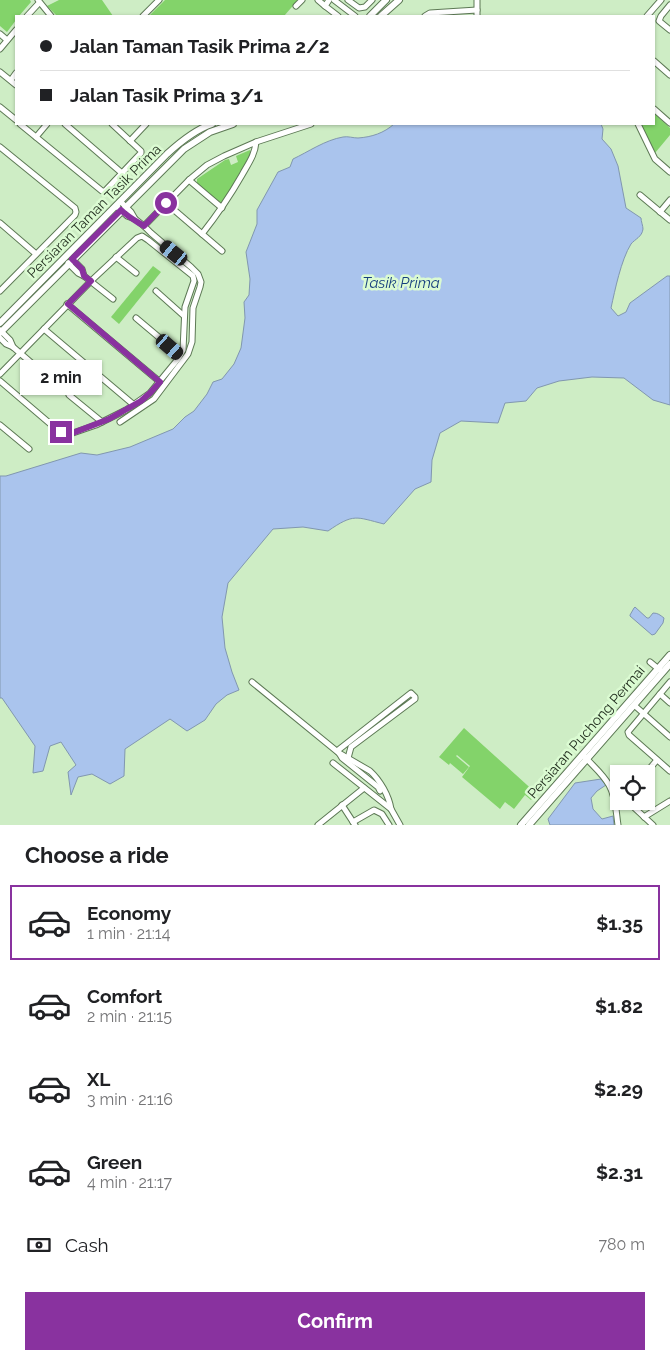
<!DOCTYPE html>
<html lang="en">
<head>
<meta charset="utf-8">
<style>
  body { margin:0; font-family:Raleway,sans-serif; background:#f2f2f2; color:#202124; height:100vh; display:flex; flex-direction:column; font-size:19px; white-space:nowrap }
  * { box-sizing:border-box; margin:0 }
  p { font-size:16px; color:#757577 }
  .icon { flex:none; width:28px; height:28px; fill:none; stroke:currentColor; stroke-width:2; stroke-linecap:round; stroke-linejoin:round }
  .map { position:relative; height:825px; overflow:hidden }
  .side { display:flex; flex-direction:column; background:#fff; flex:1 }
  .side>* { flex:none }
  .hud { position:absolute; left:15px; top:15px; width:640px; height:110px; border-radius:0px; box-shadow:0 1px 4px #0004; display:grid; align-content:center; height:110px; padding:0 25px; background:#fff }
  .tools { position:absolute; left:610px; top:765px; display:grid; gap:10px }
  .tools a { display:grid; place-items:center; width:45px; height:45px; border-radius:0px; background:#fff; box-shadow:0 1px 4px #0004; font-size:25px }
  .end { position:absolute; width:22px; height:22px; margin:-11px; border:6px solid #89329f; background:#fff; box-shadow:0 0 0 2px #fff }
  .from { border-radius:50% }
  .bubble { position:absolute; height:35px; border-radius:0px; background:#fff; box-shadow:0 1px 4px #0004; font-size:16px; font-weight:700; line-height:35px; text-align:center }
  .car { position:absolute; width:15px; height:30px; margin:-15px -8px; border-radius:6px; box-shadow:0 0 4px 1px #0007; background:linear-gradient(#222 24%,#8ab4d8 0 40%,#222 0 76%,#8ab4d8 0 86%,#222 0) }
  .hud b { display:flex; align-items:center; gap:18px; height:48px; font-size:19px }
  .hud b+b { border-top:1px solid #e0e0e0 }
  .hud i { width:12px; height:12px; background:#202124 }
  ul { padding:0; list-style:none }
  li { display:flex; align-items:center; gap:15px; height:75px; margin:0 10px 8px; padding:0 15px; border:2px solid transparent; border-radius:0px }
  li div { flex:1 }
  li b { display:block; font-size:19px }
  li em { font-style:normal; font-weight:700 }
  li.current { border-color:#89329f }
  li>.icon { width:45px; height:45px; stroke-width:1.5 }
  h2 { padding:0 25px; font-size:22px; line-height:60px }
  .pay { display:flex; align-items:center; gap:12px; height:55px; padding:0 25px; font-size:19px }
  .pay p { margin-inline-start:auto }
  .action { display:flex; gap:10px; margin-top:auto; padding:10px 25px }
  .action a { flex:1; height:58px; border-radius:0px; background:#89329f; color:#fff; font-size:20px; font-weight:700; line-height:58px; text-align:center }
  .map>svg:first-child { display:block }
  .green { fill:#83d36a }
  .water { fill:#aac4ed; stroke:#8197af }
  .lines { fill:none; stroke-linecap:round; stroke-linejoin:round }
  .minor-casing { stroke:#5d7955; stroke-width:7 }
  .major-casing { stroke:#5d7955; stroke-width:8 }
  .minor { stroke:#fff; stroke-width:5 }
  .major { stroke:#fff; stroke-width:6 }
  .route { stroke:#89329f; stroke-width:6 }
  .labels { text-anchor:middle; stroke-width:5; stroke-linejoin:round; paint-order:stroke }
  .street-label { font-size:14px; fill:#222e1f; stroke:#dbfbd2 }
  .water-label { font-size:15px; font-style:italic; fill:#163f7e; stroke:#dbfbd2 }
</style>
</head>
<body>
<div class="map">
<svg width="670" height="825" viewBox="0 0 670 825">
  <rect width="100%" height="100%" fill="#ceedc5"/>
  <g class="green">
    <polygon points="0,0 30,0 31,2 19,16 16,16 16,20 7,32 0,26"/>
    <polygon points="59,0 102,0 113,16 57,16 47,6"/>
    <polygon points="165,0 298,0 284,16 149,16"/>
    <polygon points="654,113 670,128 670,135 655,153 641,124 654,124"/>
    <polygon points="250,150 251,153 223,202 220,203 197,184 197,179 225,160 229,159 231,165 238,162 236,156"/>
    <polygon points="153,266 161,272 119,324 111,317"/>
    <polygon points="464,728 537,794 531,800 525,795 514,809 505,802 500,809 462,777 470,766 457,755 456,756 469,767 463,774 450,763 449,765 439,757"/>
  </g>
  <g class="water">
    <path d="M394,124H601L603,129L602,139L611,149L618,166L626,208L641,218C641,221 643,226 643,229C642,237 635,239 631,244C621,260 615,290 611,308L618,316L626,312L630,303L667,276H670V405L653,400L624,378L592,377L559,381L537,388L526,401L505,403L498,423L461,421L440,433L432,460L431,482L415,489L384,524C356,517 354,513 328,531L303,527L273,529L228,583L222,617L225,648L232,672L239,690L227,695L216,704L205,720L187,731L170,719L125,749L124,776L110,784L92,774L78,777L71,795L68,772L76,765L61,742L50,746L43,771L33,773L35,746L2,698H0V476H6L81,453L97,455L130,447L173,429L185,417L194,411L207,394L213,382L222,379L234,364L241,348L245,318L244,302L249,295L250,279L246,252L257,224V210L278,172L290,167L293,159C308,152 325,140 343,137C348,136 353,138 358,138C372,137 384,133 394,124Z"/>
    <path d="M635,607L647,618H649L653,613C658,613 660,615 664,618L663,623L655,634L652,635L630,616V615L634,608Z"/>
    <polygon points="601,779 606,785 597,791 591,798 593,809 602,819 613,816 614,825 550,825 548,819 575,783"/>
  </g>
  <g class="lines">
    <g class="minor-casing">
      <g id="minor">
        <polyline points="38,0 51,16"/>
        <polyline points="318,0 325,6"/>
        <polyline points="329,0 325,6 338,16"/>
        <polyline points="334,0 355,16"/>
        <polyline points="348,0 359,8 365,7 372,0"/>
        <polyline points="477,0 477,16"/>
        <polyline points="670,5 661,16 659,21 670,30"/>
        <polyline points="296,6 302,0"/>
        <polyline points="27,16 39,3"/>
        <polyline points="143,16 159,0"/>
        <polyline points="425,16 430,13 477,10"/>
        <polyline points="647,16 661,0"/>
        <polyline points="0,34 7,40"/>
        <polyline points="0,49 16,30"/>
        <polyline points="654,61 670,75"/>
        <polyline points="0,72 16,85"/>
        <polyline points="11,80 16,73"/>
        <polyline points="0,107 16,120"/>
        <polyline points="654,109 670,123"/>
        <polyline points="20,124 102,191 105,191 141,153 141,151 112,124"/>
        <polyline points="65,124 123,174"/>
        <polyline points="638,124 655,159 670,172"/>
        <polyline points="36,137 47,124"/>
        <polyline points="130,141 146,124"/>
        <polyline points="0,147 75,208 76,212 75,215 0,291"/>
        <polyline points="189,180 222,208"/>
        <polyline points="640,195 670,220"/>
        <polyline points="121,202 131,212 135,219"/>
        <polyline points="166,203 222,251"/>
        <polyline points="116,206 127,216 135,219 144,226 151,233 191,267 198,274 201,282 200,287 193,308 192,342 188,354 154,399 120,422"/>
        <polyline points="660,212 670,200"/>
        <polyline points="0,223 36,254"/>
        <polyline points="144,226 189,180 207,165 224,156 256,142 311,124"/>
        <path d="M202,234C217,215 230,196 242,175C248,164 255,155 256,142"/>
        <polyline points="116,257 136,273"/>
        <polyline points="72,259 82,269 84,276"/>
        <polyline points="68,263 78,273 84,276 113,299"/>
        <polyline points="156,291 184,316"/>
        <polyline points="67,304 160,382"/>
        <polyline points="136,318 180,355"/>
        <polyline points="44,329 134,405"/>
        <polyline points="0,330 10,340 13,347"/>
        <polyline points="0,338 6,344 13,347 50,379"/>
        <polyline points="0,374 91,281 137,238 142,236 148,240 193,276 194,281 185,307 183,350 178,359 150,393 126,410 96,425 70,434 61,433 0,381"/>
        <polyline points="69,395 102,422"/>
        <polyline points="0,425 29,449"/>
        <polyline points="650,662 661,671"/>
        <path d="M252,682L339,753L370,771C380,780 389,796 391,809"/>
        <polyline points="670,682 628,732 629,735 670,771"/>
        <polyline points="660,694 670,703"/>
        <polyline points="634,705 670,737"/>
        <polyline points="337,751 411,693 415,697 415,699 351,747 348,758"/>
        <polyline points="339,753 342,758 378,787 380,791"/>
        <path d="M585,757C593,766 603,774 609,785C616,797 616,812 618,825"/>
        <polyline points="333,763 391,809 400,825"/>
        <polyline points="645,774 657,760"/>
        <polyline points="627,801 653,825"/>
        <polyline points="342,805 355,825"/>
        <polyline points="644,817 670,801"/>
        <polyline points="353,822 374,810 382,814 389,825"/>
        <polyline points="318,825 364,788"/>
      </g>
    </g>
    <g class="major-casing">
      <g id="major">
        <polyline points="370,16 386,0"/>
        <polyline points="381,16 399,0"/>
        <path d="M0,323L167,154C179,143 197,129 212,124"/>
        <polyline points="0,333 184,149 210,132 233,124"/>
        <polyline points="521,825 670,655"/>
        <polyline points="529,825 670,664"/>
      </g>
    </g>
    <use href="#minor" class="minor"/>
    <use href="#major" class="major"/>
  </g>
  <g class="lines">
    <path class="route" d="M61,432L70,434L109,419L141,401L150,393L160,382L68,304L91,281L84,276L82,269L72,259L121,210C128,217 136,221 144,226L166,203"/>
  </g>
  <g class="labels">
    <g class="street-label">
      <text transform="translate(94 211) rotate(-45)" y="5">Persiaran Taman Tasik Prima</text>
      <text transform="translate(586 732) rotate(-49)" y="5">Persiaran Puchong Permai</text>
    </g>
    <g class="water-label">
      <text x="401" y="288">Tasik Prima</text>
    </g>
  </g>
</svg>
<div class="tools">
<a><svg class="icon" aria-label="locate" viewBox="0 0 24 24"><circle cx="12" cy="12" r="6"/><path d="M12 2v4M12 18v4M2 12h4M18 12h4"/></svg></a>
</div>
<i class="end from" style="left:166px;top:203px"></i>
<i class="end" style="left:61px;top:432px"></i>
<div class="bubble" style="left:20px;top:360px;width:82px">2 min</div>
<i class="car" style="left:174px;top:253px;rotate:309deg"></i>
<i class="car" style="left:170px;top:347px;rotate:131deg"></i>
<div class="hud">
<b><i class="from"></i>Jalan Taman Tasik Prima 2/2</b>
<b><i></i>Jalan Tasik Prima 3/1</b>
</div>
</div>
<section class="side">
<h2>Choose a ride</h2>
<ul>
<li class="current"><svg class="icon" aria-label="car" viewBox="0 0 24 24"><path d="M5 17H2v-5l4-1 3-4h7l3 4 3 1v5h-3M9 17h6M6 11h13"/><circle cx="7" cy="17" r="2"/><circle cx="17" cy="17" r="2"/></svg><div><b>Economy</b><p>1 min · 21:14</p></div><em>$1.35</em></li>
<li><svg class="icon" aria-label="car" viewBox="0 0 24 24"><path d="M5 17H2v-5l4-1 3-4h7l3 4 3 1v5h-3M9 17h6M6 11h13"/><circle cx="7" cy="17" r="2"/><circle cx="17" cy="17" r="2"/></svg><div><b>Comfort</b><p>2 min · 21:15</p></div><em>$1.82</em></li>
<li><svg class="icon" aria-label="car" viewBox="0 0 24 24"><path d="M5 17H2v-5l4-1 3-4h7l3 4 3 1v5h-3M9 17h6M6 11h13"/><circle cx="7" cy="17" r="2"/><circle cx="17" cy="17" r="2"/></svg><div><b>XL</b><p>3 min · 21:16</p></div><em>$2.29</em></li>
<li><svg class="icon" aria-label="car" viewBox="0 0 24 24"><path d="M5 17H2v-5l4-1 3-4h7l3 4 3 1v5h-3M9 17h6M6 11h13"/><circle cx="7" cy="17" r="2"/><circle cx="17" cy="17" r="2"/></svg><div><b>Green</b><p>4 min · 21:17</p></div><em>$2.31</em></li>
</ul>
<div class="pay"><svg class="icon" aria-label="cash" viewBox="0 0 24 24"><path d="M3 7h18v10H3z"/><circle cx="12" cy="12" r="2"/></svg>Cash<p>780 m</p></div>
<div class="action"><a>Confirm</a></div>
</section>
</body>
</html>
